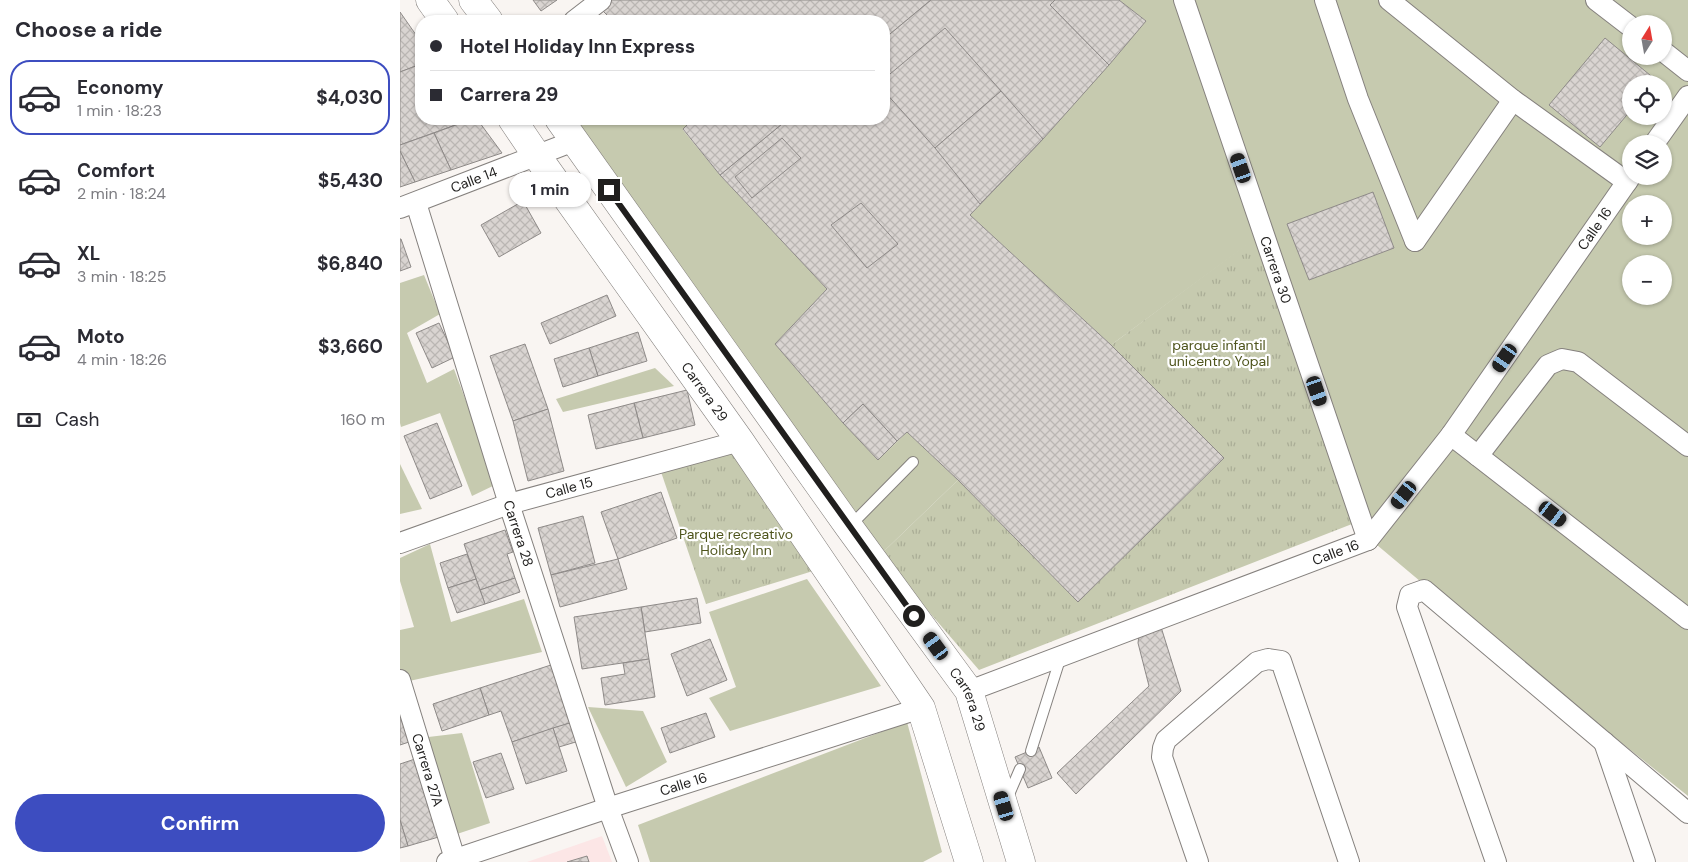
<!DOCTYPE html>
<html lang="en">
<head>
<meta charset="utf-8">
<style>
  body { margin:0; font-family:"DM Sans",sans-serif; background:#f2f2f3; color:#2b2b33; height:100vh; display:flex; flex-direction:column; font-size:19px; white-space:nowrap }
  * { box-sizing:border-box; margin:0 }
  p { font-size:16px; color:#7c7c81 }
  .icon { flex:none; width:28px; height:28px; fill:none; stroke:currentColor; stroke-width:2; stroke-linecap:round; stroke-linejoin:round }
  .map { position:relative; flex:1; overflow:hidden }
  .panel { display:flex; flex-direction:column; background:#fff; width:400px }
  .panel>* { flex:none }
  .banner { position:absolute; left:15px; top:15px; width:475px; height:110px; border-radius:20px; box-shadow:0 1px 4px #0004; display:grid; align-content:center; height:110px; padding:0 15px; background:#fff }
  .needle { width:32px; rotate:11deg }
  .fabs { position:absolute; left:1222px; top:15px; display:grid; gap:10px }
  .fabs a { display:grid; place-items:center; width:50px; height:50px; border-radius:50%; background:#fff; box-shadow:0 1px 4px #0004; font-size:25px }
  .end { position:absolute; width:22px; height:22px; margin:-11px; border:6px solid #201f1e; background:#fff; box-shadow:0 0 0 2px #fff }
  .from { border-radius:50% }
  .bubble { position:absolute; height:35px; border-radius:18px; background:#fff; box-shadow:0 1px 4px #0004; font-size:16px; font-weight:700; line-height:35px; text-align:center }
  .car { position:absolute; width:15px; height:30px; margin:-15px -8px; border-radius:6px; box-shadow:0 0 4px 1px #0007; background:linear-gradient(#222 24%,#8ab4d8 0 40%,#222 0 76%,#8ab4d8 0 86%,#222 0) }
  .banner b { display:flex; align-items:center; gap:18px; height:48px; font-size:19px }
  .banner b+b { border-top:1px solid #e1e1e2 }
  .banner i { width:12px; height:12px; background:#2b2b33 }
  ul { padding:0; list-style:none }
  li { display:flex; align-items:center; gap:15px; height:75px; margin:0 10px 8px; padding:0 5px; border:2px solid transparent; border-radius:20px }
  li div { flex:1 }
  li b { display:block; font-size:19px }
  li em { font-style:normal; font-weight:700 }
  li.active { border-color:#3d4dc0 }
  li>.icon { width:45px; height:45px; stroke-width:1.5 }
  h2 { padding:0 15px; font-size:22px; line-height:60px }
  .pay { display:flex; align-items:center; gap:12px; height:55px; padding:0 15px; font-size:19px }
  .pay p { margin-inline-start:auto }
  .primary-button { display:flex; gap:10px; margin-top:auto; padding:10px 15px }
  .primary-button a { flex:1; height:58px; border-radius:30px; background:#3d4dc0; color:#fff; font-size:20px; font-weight:700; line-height:58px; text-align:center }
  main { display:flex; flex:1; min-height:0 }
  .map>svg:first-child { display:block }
  .education { fill:#fce6e6 }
  .grass { fill:#c6caaf; fill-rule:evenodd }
  .park { fill:url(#park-tufts) }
  .building { fill:url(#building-cross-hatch); stroke:#8e8a88 }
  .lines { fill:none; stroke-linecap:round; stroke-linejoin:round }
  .lane-casing { stroke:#85817e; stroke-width:12 }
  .street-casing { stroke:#85817e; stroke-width:22 }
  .secondary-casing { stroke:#85817e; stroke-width:29 }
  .lane { stroke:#fff; stroke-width:10 }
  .street { stroke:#fff; stroke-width:20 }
  .secondary { stroke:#fff; stroke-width:28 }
  .route { stroke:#201f1e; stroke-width:6 }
  .labels { text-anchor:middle; stroke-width:4.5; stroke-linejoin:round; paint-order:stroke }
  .street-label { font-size:14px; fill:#201f1e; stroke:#fff }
  .park-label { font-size:14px; fill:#4f551d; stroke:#fff }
</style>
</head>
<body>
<main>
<section class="panel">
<h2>Choose a ride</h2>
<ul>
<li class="active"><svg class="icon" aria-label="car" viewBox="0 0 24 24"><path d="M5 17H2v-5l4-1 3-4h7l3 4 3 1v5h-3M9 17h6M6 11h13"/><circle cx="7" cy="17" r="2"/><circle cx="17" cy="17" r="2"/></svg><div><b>Economy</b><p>1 min · 18:23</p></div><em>$4,030</em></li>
<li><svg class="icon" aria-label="car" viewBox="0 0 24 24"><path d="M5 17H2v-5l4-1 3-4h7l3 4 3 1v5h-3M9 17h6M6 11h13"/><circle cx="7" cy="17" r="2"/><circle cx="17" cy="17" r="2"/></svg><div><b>Comfort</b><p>2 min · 18:24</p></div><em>$5,430</em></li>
<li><svg class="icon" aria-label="car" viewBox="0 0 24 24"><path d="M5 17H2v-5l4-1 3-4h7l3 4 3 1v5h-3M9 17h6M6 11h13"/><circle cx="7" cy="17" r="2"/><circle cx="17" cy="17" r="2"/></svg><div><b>XL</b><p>3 min · 18:25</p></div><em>$6,840</em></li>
<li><svg class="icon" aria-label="car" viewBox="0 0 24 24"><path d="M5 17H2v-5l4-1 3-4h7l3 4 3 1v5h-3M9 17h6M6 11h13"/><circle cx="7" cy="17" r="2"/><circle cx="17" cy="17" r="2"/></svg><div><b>Moto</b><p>4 min · 18:26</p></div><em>$3,660</em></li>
</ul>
<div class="pay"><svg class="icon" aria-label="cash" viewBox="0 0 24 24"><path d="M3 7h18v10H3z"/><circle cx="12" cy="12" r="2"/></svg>Cash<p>160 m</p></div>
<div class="primary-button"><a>Confirm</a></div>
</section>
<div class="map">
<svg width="1288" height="862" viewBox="0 0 1288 862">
  <defs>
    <pattern id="park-tufts" width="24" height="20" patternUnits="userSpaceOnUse" patternTransform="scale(1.25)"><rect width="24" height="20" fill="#c6caaf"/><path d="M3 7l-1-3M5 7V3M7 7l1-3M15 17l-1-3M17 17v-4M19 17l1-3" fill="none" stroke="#aaad96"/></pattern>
    <pattern id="building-cross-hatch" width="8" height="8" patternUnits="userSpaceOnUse" patternTransform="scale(1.25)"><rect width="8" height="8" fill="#d9d4d1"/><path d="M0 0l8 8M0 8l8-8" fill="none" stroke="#bab6b3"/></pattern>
  </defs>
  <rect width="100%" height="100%" fill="#f9f5f2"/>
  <polygon class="education" points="202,836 212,862 127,862"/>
  <g class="grass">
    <path d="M719,0H1288V796L1033,592L952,524L855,239L711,345L570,215L643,139L746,21ZM1231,24H1264V56H1231ZM1231,84H1264V116H1231ZM1231,144H1264V176H1231ZM1231,204H1264V236H1231ZM1231,264H1264V296H1231Z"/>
    <polygon points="166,119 293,119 283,130 320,175 427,289 375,344 443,423 478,460 507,432 558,480 480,555"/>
    <polygon points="24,275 40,314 7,333 27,383 54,369 97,484 72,496 40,413 1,427 0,423 0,283"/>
    <polygon points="255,368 274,386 163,412 156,399"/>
    <polygon points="0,464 22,509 0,514"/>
    <polygon points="30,544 51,622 124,599 142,652 0,683 0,630 14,627 0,581 0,558"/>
    <polygon points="407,579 481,686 330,731 309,698 336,687 309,612"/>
    <polygon points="188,707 243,711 267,762 226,787"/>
    <polygon points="507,722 542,852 523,862 250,862 238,825"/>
    <polygon points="62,733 90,823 51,836 20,738"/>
  </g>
  <g class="park">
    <polygon points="855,238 952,524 579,670 480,555 558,480 678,602 824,458 711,345"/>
    <polygon points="332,448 413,571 306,604 260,469"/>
  </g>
  <g class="building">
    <polygon points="133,0 157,0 141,11"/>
    <polygon points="211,0 531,0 484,39 484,21 213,21 200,8"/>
    <polygon points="531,0 655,0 650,5 709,65 643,139 570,215 711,345 824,458 678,602 558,480 507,432 497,441 463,404 443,423 375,344 427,289 320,175 388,119 484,119 484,39"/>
    <polygon points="655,0 719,0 746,21 709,65 650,5"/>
    <polygon points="0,12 21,42 21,64 0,72"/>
    <polygon points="545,28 601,91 535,148 484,91 484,79"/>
    <polygon points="1205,38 1256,80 1254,84 1231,84 1231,110 1200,147 1149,105"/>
    <polygon points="21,64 21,119 72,119 0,145 0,72"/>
    <polygon points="601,91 643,139 580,204 535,148"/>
    <polygon points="72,119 77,119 102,153 51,170 34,133"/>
    <polygon points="293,119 388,119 320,175 283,129"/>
    <polygon points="34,133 51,170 15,182 0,151 0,145"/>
    <polygon points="382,138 401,158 352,198 335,177"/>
    <polygon points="0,151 15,182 0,187"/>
    <polygon points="973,192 994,248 909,280 887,224"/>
    <polygon points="123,201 141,233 99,257 81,225"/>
    <polygon points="461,203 498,244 467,268 431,225"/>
    <polygon points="0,239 1,239 11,267 0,271"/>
    <polygon points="207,295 216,316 150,344 141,323"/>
    <polygon points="39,323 55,357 32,368 16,333"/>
    <polygon points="238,332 247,361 198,376 189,348"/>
    <polygon points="125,344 148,409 113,421 90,356"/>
    <polygon points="189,348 198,376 163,387 154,359"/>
    <polygon points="287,390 295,425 243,438 234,403"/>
    <polygon points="234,403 243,438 196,449 188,415"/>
    <polygon points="463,404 497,441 478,460 443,423"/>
    <polygon points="148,409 164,471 128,481 113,421"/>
    <polygon points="37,423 62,486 30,499 4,436"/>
    <polygon points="261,492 277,538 218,559 201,512"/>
    <polygon points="183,516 195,563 151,575 138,528"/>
    <polygon points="105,530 113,552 107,554 115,578 80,590 64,544"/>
    <polygon points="67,554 76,579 48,588 40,563"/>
    <polygon points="218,559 227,589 160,607 151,575"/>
    <polygon points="115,578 120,592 85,604 80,590"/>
    <polygon points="76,579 85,604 57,613 48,588"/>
    <polygon points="297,598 301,623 245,632 241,607"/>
    <polygon points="241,607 249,659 182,669 174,617"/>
    <polygon points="761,627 781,691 676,794 657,773 749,686 738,643 739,635"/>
    <polygon points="310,639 327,680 287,696 271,654"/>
    <polygon points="249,659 255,697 205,705 201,678 225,674 223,663"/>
    <polygon points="154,664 173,722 112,742 101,711 89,715 80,688"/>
    <polygon points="80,688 89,715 42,731 33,704"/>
    <polygon points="0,702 12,741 0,745"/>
    <polygon points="306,713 315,737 270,753 261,728"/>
    <polygon points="173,722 179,741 159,747 153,728"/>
    <polygon points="153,728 167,771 126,784 112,742"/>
    <polygon points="639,747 652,778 628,788 615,757"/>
    <polygon points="101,753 114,789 86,798 73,762"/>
    <polygon points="18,758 42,836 8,846 0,820 0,764"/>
    <polygon points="0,820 8,846 0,848"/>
    <polygon points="187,856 189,862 167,862"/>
  </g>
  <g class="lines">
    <g class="lane-casing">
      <g id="lane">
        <polyline points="450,526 513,462"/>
        <polyline points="631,751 661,656"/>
        <polyline points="607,799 620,769"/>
      </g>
    </g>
    <g class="street-casing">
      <g id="street">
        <path id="s1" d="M784,0L968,540"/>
        <polyline points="925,0 958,99 1015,241"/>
        <polyline points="989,0 1113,100 1227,182"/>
        <polyline points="1196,0 1231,27"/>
        <polyline points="174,21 201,0"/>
        <polyline points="1264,52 1288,71"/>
        <polyline points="1254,144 1288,96"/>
        <path id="s2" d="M16,203L109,504L208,808L228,862"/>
        <path id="s3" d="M0,208L174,141"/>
        <polyline points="1015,241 1113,100"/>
        <polyline points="1051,435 1288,619"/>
        <polyline points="1078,456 1148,365 1162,359 1178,362 1288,446"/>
        <path id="s4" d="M0,543L109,504L340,441"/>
        <path id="s5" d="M0,680L55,859"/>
        <path id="s6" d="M569,691L968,540L1051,435L1231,176"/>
        <polyline points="1204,742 1245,862"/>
        <path id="s7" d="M47,862L208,808L521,708"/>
        <polyline points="798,862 762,757 763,748 766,740 857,662 868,659 881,661 949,862"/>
        <polyline points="1096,862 1007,607 1010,595 1024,590 1288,813"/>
      </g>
    </g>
    <g class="secondary-casing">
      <g id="secondary">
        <polyline points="30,0 45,21"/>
        <polyline points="73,0 89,21"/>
        <path id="s8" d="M112,119L137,156L340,441L521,708L569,862"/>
        <path id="s9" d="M159,119L449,527L569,691L621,862"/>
      </g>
    </g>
    <use href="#lane" class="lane"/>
    <use href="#street" class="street"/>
    <use href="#secondary" class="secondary"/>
  </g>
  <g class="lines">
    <polyline class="route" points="209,190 514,616"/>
  </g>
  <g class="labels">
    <g class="street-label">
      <text dy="5" stroke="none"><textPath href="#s3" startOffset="79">Calle 14</textPath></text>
      <text dy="5" stroke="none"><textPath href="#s6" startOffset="812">Calle 16</textPath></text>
      <text dy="5" stroke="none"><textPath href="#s1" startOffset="285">Carrera 30</textPath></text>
      <text dy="5" stroke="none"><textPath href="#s8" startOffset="334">Carrera 29</textPath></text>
      <text dy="5" stroke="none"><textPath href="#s4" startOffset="178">Calle 15</textPath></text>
      <text dy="5" stroke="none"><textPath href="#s2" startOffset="346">Carrera 28</textPath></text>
      <text dy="5" stroke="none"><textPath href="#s6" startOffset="392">Calle 16</textPath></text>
      <text dy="5" stroke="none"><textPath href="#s9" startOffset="711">Carrera 29</textPath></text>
      <text dy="5" stroke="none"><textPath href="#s5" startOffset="94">Carrera 27A</textPath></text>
      <text dy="5" stroke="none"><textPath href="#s7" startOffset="249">Calle 16</textPath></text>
    </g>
    <g class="park-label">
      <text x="819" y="350">parque infantil<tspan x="819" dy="16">unicentro Yopal</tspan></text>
      <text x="336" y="539">Parque recreativo<tspan x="336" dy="16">Holiday Inn</tspan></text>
    </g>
  </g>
</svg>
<div class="fabs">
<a><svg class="needle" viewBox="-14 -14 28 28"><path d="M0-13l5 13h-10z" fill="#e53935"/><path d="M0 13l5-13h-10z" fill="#7c7c81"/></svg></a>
<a><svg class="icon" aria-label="locate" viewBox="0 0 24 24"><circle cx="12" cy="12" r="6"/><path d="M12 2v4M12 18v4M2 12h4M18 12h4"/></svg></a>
<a><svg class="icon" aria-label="layers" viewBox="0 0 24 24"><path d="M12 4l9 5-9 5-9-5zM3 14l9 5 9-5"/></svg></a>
<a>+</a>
<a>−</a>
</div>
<i class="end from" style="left:514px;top:616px"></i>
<i class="end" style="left:209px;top:190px"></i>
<div class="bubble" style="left:109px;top:172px;width:82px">1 min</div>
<i class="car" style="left:841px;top:168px;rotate:341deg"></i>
<i class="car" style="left:1105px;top:358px;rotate:215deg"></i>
<i class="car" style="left:917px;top:391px;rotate:161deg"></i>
<i class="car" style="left:1004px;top:495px;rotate:218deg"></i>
<i class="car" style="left:1153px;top:514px;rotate:128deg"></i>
<i class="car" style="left:536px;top:646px;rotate:324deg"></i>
<i class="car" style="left:604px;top:806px;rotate:343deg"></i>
<div class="banner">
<b><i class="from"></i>Hotel Holiday Inn Express</b>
<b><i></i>Carrera 29</b>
</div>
</div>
</main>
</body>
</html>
